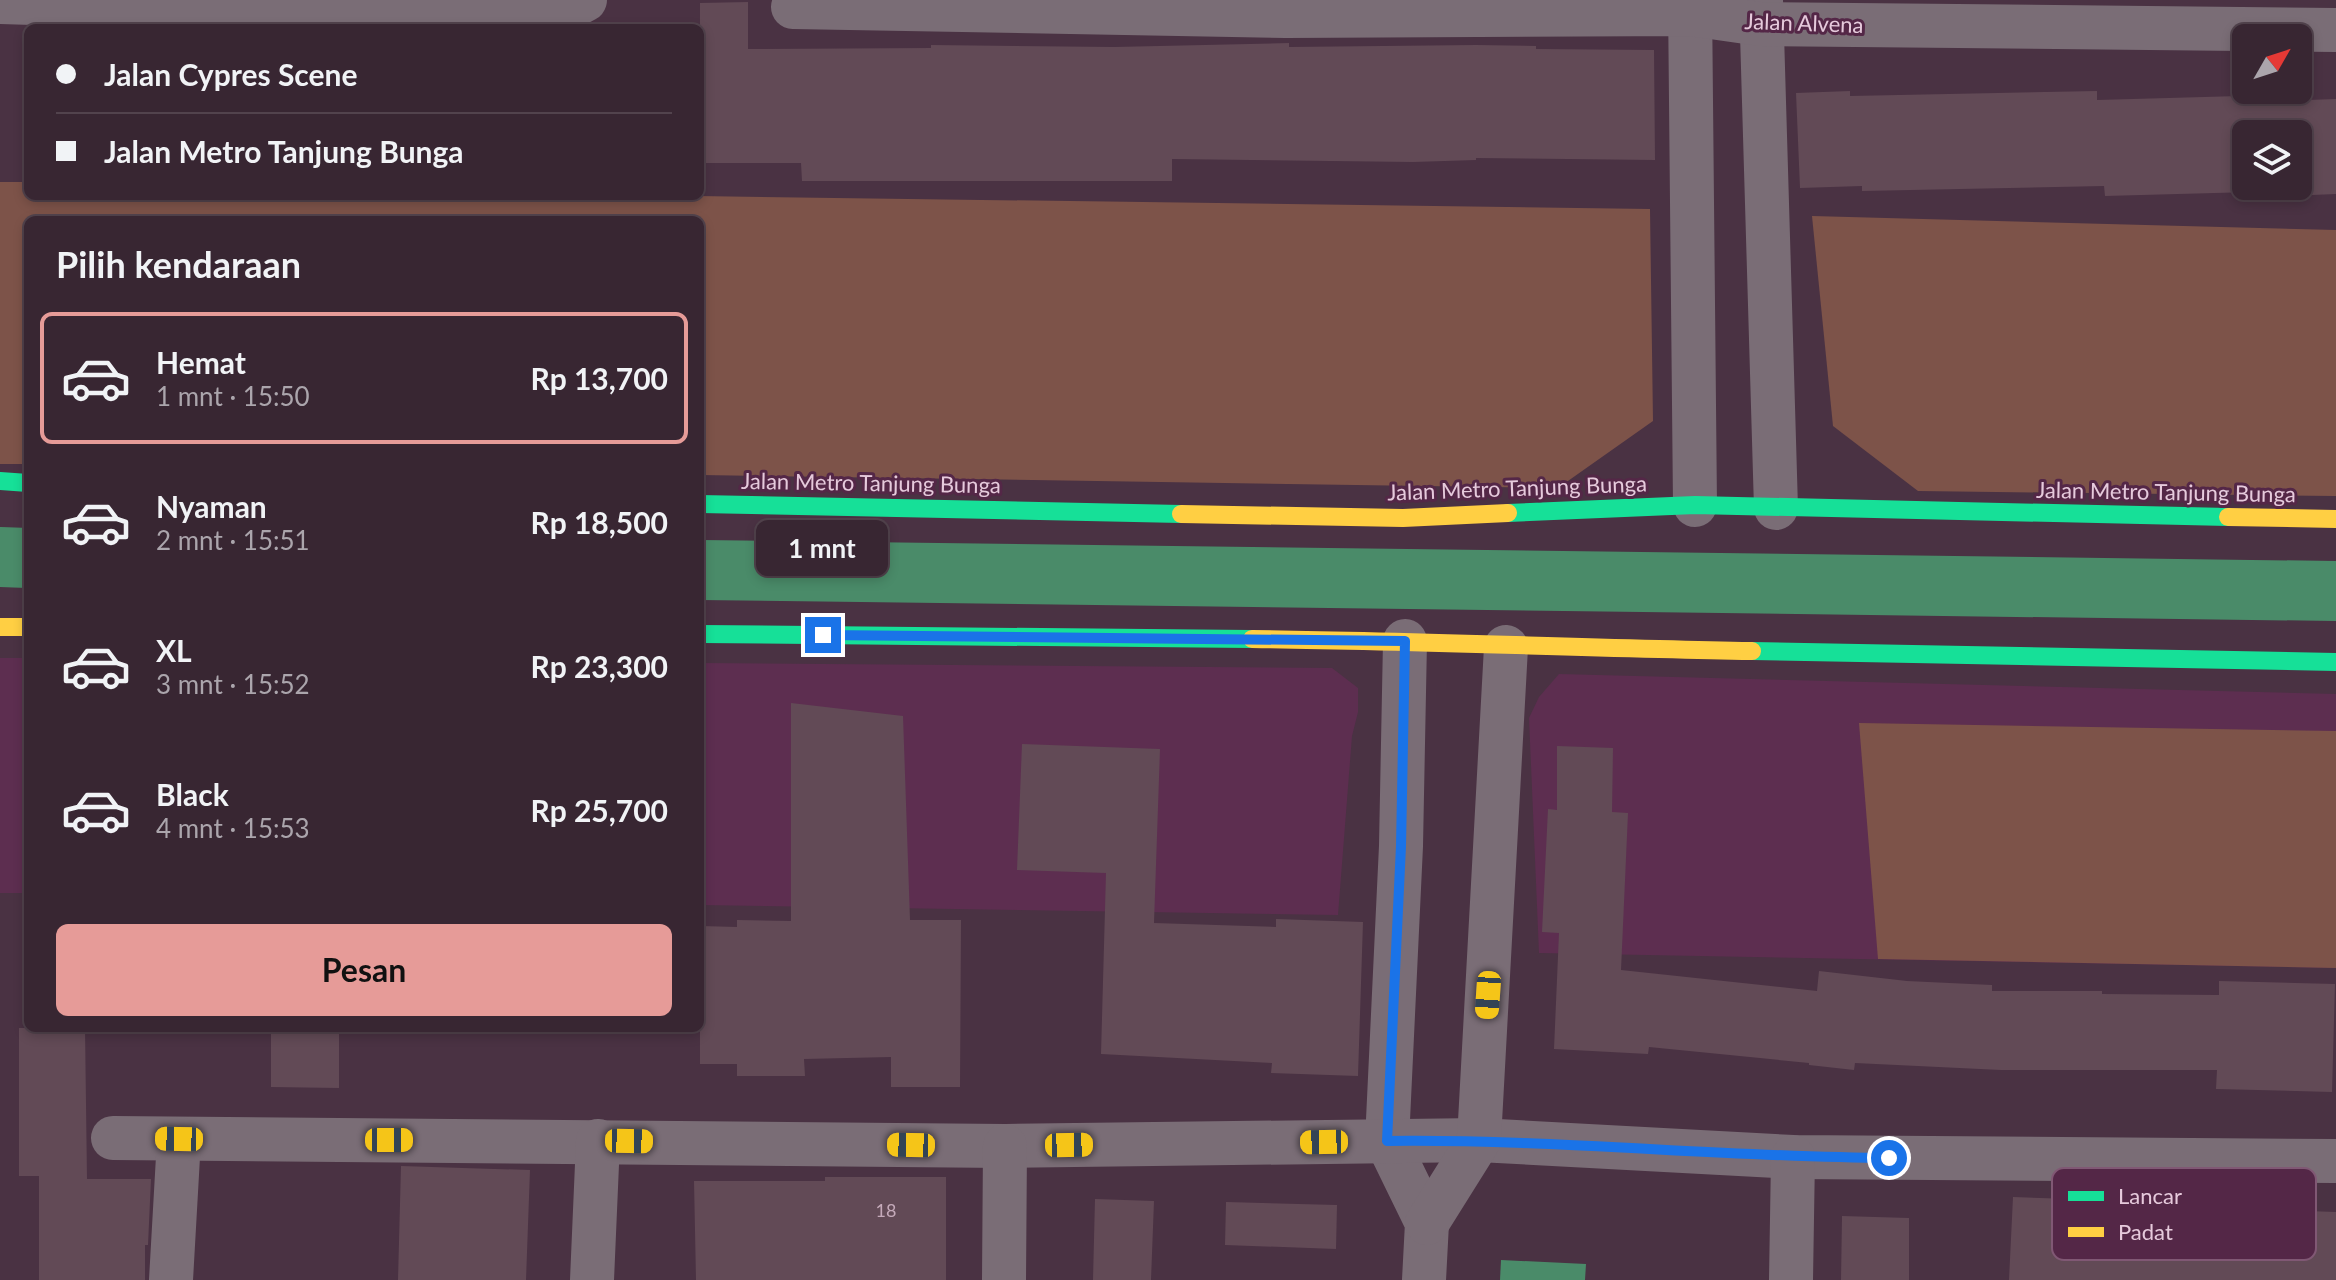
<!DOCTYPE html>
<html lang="id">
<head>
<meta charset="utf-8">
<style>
  body { margin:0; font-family:Lato,sans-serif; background:#3f2e3a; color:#f1f3f6; height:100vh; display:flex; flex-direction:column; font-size:30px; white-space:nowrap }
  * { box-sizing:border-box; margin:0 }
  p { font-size:26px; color:#aba5ac }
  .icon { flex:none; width:44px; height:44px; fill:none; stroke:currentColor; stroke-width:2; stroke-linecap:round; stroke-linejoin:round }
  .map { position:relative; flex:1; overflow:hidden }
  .drawer { position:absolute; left:24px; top:216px; width:680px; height:816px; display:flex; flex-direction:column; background:#382632; border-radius:12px; box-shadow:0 4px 12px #0003,0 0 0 2px #52434d }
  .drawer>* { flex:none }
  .banner { position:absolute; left:24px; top:24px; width:680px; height:176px; border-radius:12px; box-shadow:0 4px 12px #0003,0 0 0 2px #52434d; display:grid; align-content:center; height:176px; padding:0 32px; background:#382632 }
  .needle { width:52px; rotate:51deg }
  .buttons { position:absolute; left:2232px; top:24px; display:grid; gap:16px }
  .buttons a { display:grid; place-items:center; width:80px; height:80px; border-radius:12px; background:#382632; box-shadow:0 4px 12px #0003,0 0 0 2px #52434d; font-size:40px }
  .end { position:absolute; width:36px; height:36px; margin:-18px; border:10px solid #1a73e8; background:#fff; box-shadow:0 0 0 4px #fff }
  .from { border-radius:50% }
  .bubble { position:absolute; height:56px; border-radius:12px; background:#382632; box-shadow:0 4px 12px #0003,0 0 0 2px #52434d; font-size:26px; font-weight:700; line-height:56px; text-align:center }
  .car { position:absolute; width:24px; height:48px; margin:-24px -12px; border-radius:10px; box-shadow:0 0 6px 2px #0007; background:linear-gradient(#f5c518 24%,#345 0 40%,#f5c518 0 76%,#345 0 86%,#f5c518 0) }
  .banner b { display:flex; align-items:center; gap:28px; height:76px; font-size:30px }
  .banner b+b { border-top:2px solid #52434d }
  .banner i { width:20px; height:20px; background:#f1f3f6 }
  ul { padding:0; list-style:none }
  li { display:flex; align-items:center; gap:24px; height:132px; margin:0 16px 12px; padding:0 16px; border:4px solid transparent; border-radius:12px }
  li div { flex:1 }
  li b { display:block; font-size:30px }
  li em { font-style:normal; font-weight:700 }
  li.selected { border-color:#e69b98 }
  li>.icon { width:72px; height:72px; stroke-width:1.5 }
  h2 { padding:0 32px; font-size:36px; line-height:96px }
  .action { display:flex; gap:16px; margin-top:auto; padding:16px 32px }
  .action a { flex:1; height:92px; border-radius:12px; background:#e69b98; color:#111; font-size:32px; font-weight:700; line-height:92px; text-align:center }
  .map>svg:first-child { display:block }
  .built { fill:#5d2e50 }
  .green { fill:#7d5349 }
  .water { fill:#4a8b69 }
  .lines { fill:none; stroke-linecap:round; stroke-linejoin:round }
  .canal { stroke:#4a8b69; stroke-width:60 }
  .building { fill:#624a56; fill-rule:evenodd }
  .street { stroke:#7a6d76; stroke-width:44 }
  .fast { stroke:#16e098; stroke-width:18 }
  .slow { stroke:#ffcf43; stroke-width:18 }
  .route { stroke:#1a73e8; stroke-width:10 }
  .labels { text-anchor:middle; stroke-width:6; stroke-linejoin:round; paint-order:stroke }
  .number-label { font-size:18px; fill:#c5aaba }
  .street-label { font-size:22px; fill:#e6cadc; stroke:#542747 }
  .key { fill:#542747; stroke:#805874; stroke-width:2 }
  .key-label { font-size:22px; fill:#e6cadc }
</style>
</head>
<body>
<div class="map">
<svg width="2336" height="1280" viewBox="0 0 2336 1280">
  <rect width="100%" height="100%" fill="#4a3243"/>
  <g class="built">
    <rect x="0" y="658" width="28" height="235"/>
    <polygon points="700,663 1332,668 1358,688 1358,712 1352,736 1338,915 700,905"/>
    <polygon points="1559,674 2336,694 2336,968 1539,953 1529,718 1539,697"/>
  </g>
  <g class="green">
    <polygon points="0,182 28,182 28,196 697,196 1650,209 1653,421 1558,488 700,475 700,220 28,220 28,464 0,464"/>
    <polygon points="1812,216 2336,230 2336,496 1918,491 1833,426"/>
    <polygon points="1859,723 2336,731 2336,968 1878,959"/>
  </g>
  <polygon class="water" points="1501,1260 1586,1264 1585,1280 1500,1280"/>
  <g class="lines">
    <g class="canal">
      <polyline points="0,557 28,558"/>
      <polyline points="700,570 2336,591"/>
    </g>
  </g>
  <g class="building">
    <polygon points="748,2 748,49 931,48 931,45 1114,47 1289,43 1289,47 1476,45 1536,46 1536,49 1654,50 1655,160 1476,158 1476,160 1413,162 1172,159 1172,181 802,181 801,163 700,163 700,3"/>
    <path d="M1850,91V96L2097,91V100L2275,95V101L2336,99V194L2288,196V191L2105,196L2104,186L1862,191V186L1800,188L1796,93ZM2246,134H2298V186H2246Z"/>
    <polygon points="791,703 903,716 910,920 961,920 960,1087 891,1087 891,1057 804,1059 805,1076 737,1076 737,1064 700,1064 700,926 737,927 737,920 791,921"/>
    <polygon points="1022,744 1160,749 1154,923 1276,927 1276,919 1363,922 1358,1076 1271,1073 1272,1063 1101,1054 1106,873 1017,870"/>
    <polygon points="1557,746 1613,748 1612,812 1628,813 1621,970 1817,991 1819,971 1907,981 1992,985 1992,991 2102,991 2102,994 2219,995 2219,981 2335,984 2332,1092 2216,1089 2217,1070 2001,1070 1855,1063 1854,1070 1809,1065 1809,1063 1649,1047 1648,1054 1554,1049 1559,933 1542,932 1548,809 1557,810"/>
    <polygon points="19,1028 85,1028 87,1179 151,1179 148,1245 145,1245 145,1280 39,1280 39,1176 19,1176"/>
    <polygon points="271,1028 339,1028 339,1088 271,1087"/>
    <polygon points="401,1166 530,1170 526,1280 398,1280"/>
    <polygon points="825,1177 946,1177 946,1280 696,1280 694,1181 825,1181"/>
    <polygon points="2013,1197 2101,1200 2101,1204 2336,1212 2336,1280 2009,1280"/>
    <polygon points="1095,1199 1154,1201 1151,1280 1093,1280"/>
    <polygon points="1226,1202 1337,1205 1336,1249 1225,1245"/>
    <polygon points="1842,1216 1909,1218 1909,1280 1841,1280"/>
  </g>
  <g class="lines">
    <g class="street">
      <polyline points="1690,0 1695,505"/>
      <polyline points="1761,0 1776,508"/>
      <polyline points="0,2 258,10 572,7 585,0"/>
      <polyline points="793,7 1286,16 1690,14 1760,24 2336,30"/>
      <polyline points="1405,641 1401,846 1387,1141 1427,1223 1424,1280"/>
      <polyline points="113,1138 1005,1146 1479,1140 1793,1157 2336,1161"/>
      <polyline points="1427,1223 1479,1140 1506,647"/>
      <polyline points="171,1280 179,1139"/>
      <polyline points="592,1280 598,1141"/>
      <polyline points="1004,1280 1005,1146"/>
      <polyline points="1791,1280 1793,1157"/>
    </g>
    <g class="fast">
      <polyline points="0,481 28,483"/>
      <polyline points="700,504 1181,514"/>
      <polyline points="1508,513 1695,505 2228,517"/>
      <polyline points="700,634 1252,639"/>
      <polyline points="1752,651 2336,662"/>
    </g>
    <g class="slow">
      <polyline points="1181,514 1403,518 1508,513"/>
      <polyline points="2228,517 2336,519"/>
      <polyline points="0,627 28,627"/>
      <path d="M1252,639C1418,641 1585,648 1752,651"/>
    </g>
  </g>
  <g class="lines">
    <path class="route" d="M823,635L1405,641L1401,846L1387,1141C1555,1139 1721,1157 1889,1158"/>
  </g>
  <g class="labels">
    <g class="number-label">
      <text x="886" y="1217">18</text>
    </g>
    <g class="street-label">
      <text transform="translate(1804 23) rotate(2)" y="8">Jalan Alvena</text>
      <text transform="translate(871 483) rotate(1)" y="8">Jalan Metro Tanjung Bunga</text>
      <text transform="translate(1517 488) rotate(-2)" y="8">Jalan Metro Tanjung Bunga</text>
      <text transform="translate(2166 492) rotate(1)" y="8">Jalan Metro Tanjung Bunga</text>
    </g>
  </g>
  <rect x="2052" y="1168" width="264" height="92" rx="12" class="key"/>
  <rect x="2068" y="1191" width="36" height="10" fill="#16e098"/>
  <rect x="2068" y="1227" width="36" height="10" fill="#ffcf43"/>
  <g class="key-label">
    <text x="2118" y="1204">Lancar</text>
    <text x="2118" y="1240">Padat</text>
  </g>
</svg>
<div class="buttons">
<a><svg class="needle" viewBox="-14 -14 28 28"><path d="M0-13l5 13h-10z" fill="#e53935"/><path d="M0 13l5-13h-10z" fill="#aba5ac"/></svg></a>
<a><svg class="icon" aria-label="layers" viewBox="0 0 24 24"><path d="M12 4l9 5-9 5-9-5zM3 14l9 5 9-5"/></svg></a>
</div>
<i class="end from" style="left:1889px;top:1158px"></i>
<i class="end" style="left:823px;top:635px"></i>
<div class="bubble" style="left:756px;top:520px;width:132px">1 mnt</div>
<i class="car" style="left:1488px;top:995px;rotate:184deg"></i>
<i class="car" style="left:179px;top:1139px;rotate:271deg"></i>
<i class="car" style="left:389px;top:1140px;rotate:90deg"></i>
<i class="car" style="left:629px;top:1141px;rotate:91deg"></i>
<i class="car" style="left:1324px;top:1142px;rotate:269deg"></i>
<i class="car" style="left:911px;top:1145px;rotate:271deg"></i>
<i class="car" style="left:1069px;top:1145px;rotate:89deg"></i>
<div class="banner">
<b><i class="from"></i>Jalan Cypres Scene</b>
<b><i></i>Jalan Metro Tanjung Bunga</b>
</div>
<section class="drawer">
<h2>Pilih kendaraan</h2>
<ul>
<li class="selected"><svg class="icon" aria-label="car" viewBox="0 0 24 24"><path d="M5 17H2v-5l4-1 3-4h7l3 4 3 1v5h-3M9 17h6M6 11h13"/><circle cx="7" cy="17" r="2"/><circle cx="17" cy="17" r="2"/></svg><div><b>Hemat</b><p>1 mnt · 15:50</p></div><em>Rp 13,700</em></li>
<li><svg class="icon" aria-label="car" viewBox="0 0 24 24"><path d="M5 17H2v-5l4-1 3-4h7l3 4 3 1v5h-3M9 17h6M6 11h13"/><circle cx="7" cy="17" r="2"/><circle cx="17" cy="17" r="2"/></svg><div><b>Nyaman</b><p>2 mnt · 15:51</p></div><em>Rp 18,500</em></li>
<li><svg class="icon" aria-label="car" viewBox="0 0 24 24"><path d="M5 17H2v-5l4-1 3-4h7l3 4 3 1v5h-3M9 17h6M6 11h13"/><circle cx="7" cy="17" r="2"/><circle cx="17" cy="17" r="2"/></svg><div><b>XL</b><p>3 mnt · 15:52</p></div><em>Rp 23,300</em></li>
<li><svg class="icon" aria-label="car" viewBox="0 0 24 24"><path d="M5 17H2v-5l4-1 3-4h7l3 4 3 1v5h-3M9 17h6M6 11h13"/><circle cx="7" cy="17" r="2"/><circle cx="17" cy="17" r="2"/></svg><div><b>Black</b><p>4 mnt · 15:53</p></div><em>Rp 25,700</em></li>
</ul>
<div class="action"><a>Pesan</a></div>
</section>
</div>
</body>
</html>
